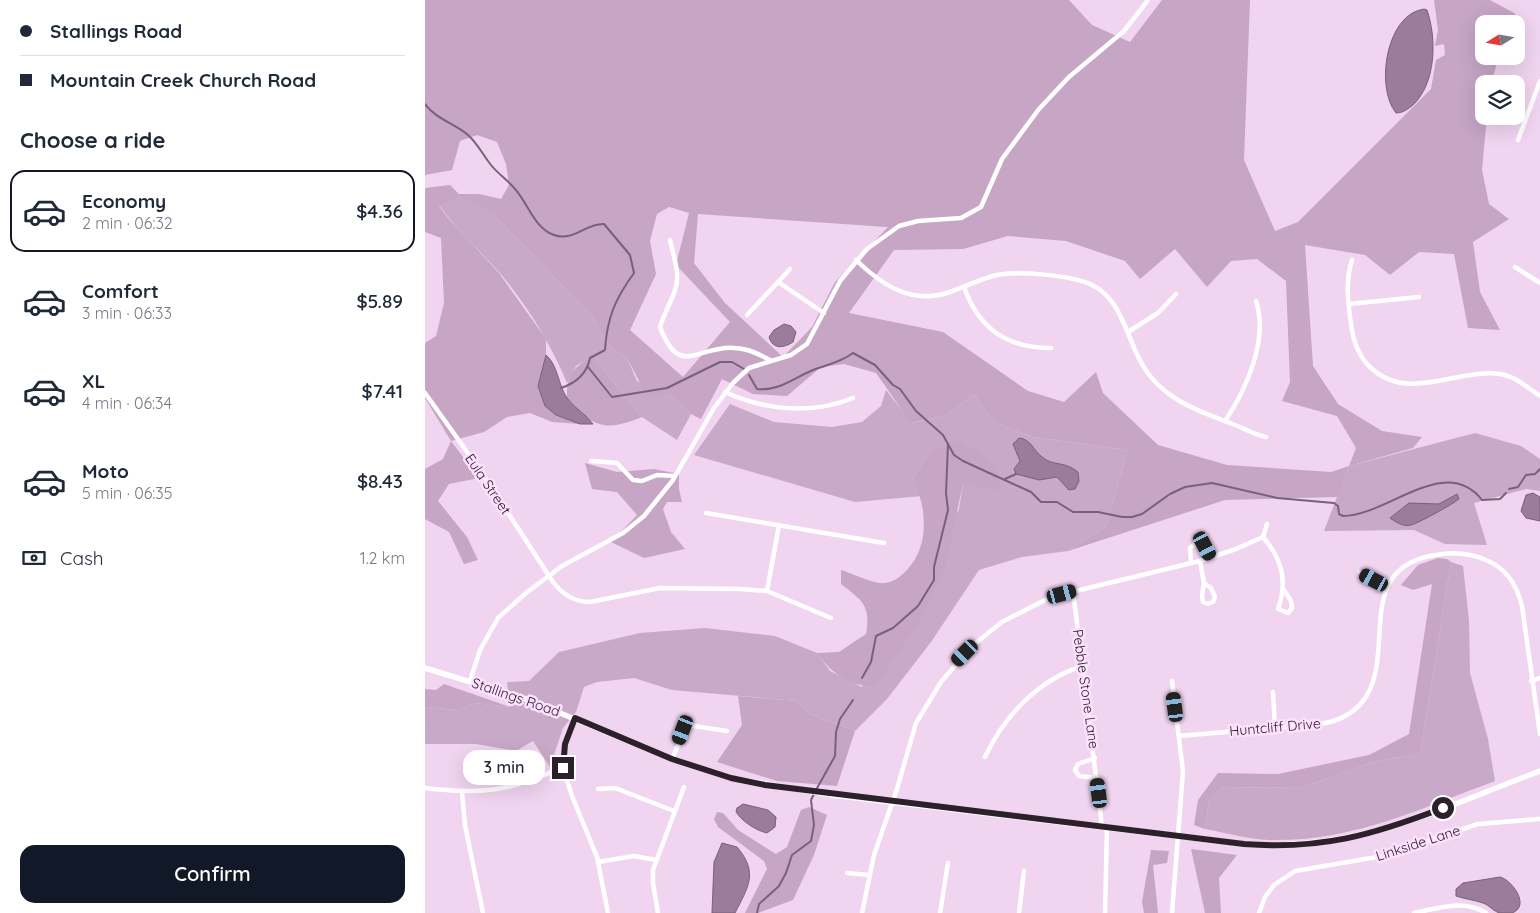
<!DOCTYPE html>
<html lang="en">
<head>
<meta charset="utf-8">
<style>
  body { margin:0; font-family:Quicksand,sans-serif; background:#f6f6f7; color:#1f2937; height:100vh; display:flex; flex-direction:column; font-size:19px; white-space:nowrap }
  * { box-sizing:border-box; margin:0 }
  p { font-size:16px; color:#747a83 }
  .icon { flex:none; width:28px; height:28px; fill:none; stroke:currentColor; stroke-width:2; stroke-linecap:round; stroke-linejoin:round }
  .map { position:relative; flex:1; overflow:hidden }
  .details { display:flex; flex-direction:column; background:#fff; width:425px }
  .details>* { flex:none }
  .guide { display:grid; align-content:center; height:110px; padding:0 20px; background:#fff }
  .needle { width:32px; rotate:259deg }
  .tools { position:absolute; left:1050px; top:15px; display:grid; gap:10px }
  .tools a { display:grid; place-items:center; width:50px; height:50px; border-radius:10px; background:#fff; box-shadow:0 5px 20px #0002; font-size:25px }
  .end { position:absolute; width:22px; height:22px; margin:-11px; border:6px solid #2c212b; background:#fff; box-shadow:0 0 0 2px #fff }
  .from { border-radius:50% }
  .bubble { position:absolute; height:35px; border-radius:15px; background:#fff; box-shadow:0 5px 20px #0002; font-size:16px; font-weight:600; line-height:35px; text-align:center }
  .car { position:absolute; width:15px; height:30px; margin:-15px -8px; border-radius:6px; box-shadow:0 0 4px 1px #0007; background:linear-gradient(#222 24%,#8ab4d8 0 40%,#222 0 76%,#8ab4d8 0 86%,#222 0) }
  .guide b { display:flex; align-items:center; gap:18px; height:48px; font-size:19px }
  .guide b+b { border-top:1px solid #e0e1e3 }
  .guide i { width:12px; height:12px; background:#1f2937 }
  ul { padding:0; list-style:none }
  li { display:flex; align-items:center; gap:15px; height:82px; margin:0 10px 8px; padding:0 10px; border:2px solid transparent; border-radius:15px }
  li div { flex:1 }
  li b { display:block; font-size:19px }
  li em { font-style:normal; font-weight:600 }
  li.current { border-color:#111827 }
  li>.icon { width:45px; height:45px; stroke-width:1.5 }
  h2 { padding:0 20px; font-size:22px; line-height:60px }
  .pay { display:flex; align-items:center; gap:12px; height:55px; padding:0 20px; font-size:19px }
  .pay p { margin-inline-start:auto }
  .primary-button { display:flex; gap:10px; margin-top:auto; padding:10px 20px }
  .primary-button a { flex:1; height:58px; border-radius:15px; background:#111827; color:#fff; font-size:20px; font-weight:600; line-height:58px; text-align:center }
  main { display:flex; flex:1; min-height:0 }
  .map>svg:first-child { display:block }
  .green { fill:#c8a9c8 }
  .forest { fill:#c6a5c5; fill-rule:evenodd }
  .water { fill:#9b7c9a; stroke:#7a6179 }
  .lines { fill:none; stroke-linecap:round; stroke-linejoin:round }
  .stream { stroke:#7a6179; stroke-width:2 }
  .street { stroke:#fff; stroke-width:4.5 }
  .secondary { stroke:#fff; stroke-width:5.5 }
  .route { stroke:#2c212b; stroke-width:6 }
  .labels { text-anchor:middle; stroke-width:5; stroke-linejoin:round; paint-order:stroke }
  .street-label { font-size:14px; fill:#2c212b; stroke:#fee1fe }
</style>
</head>
<body>
<main>
<section class="details">
<div class="guide">
<b><i class="from"></i>Stallings Road</b>
<b><i></i>Mountain Creek Church Road</b>
</div>
<h2>Choose a ride</h2>
<ul>
<li class="current"><svg class="icon" aria-label="car" viewBox="0 0 24 24"><path d="M5 17H2v-5l4-1 3-4h7l3 4 3 1v5h-3M9 17h6M6 11h13"/><circle cx="7" cy="17" r="2"/><circle cx="17" cy="17" r="2"/></svg><div><b>Economy</b><p>2 min · 06:32</p></div><em>$4.36</em></li>
<li><svg class="icon" aria-label="car" viewBox="0 0 24 24"><path d="M5 17H2v-5l4-1 3-4h7l3 4 3 1v5h-3M9 17h6M6 11h13"/><circle cx="7" cy="17" r="2"/><circle cx="17" cy="17" r="2"/></svg><div><b>Comfort</b><p>3 min · 06:33</p></div><em>$5.89</em></li>
<li><svg class="icon" aria-label="car" viewBox="0 0 24 24"><path d="M5 17H2v-5l4-1 3-4h7l3 4 3 1v5h-3M9 17h6M6 11h13"/><circle cx="7" cy="17" r="2"/><circle cx="17" cy="17" r="2"/></svg><div><b>XL</b><p>4 min · 06:34</p></div><em>$7.41</em></li>
<li><svg class="icon" aria-label="car" viewBox="0 0 24 24"><path d="M5 17H2v-5l4-1 3-4h7l3 4 3 1v5h-3M9 17h6M6 11h13"/><circle cx="7" cy="17" r="2"/><circle cx="17" cy="17" r="2"/></svg><div><b>Moto</b><p>5 min · 06:35</p></div><em>$8.43</em></li>
</ul>
<div class="pay"><svg class="icon" aria-label="cash" viewBox="0 0 24 24"><path d="M3 7h18v10H3z"/><circle cx="12" cy="12" r="2"/></svg>Cash<p>1.2 km</p></div>
<div class="primary-button"><a>Confirm</a></div>
</section>
<div class="map">
<svg width="1115" height="913" viewBox="0 0 1115 913">
  <rect width="100%" height="100%" fill="#f1d4f0"/>
  <g class="green">
    <path d="M34,194L70,216L168,317L184,346L202,358L212,381L244,394L266,414L252,440L217,417L167,356L151,366L142,383C126,344 101,303 73,271C53,249 31,229 14,205Z"/>
    <polygon points="461,390 487,423 522,415 549,394 569,422 608,437 703,450 681,526 643,551 597,557 554,570 506,642 462,699 430,731 384,714 372,701 247,690 209,678 172,682 159,687 151,712 138,728 125,767 108,741 91,751 51,744 0,744 0,707 33,710 50,703 85,707 82,682 104,681 134,652 215,633 280,628 350,636 392,653 405,671 437,687 534,509 538,484 504,454 488,477 497,496 430,502 269,455 305,404 349,422 407,427 437,422 456,406"/>
    <polygon points="1050,433 1096,446 1115,459 1115,491 1101,489 1049,503 1062,545 1020,544 989,530 899,531 924,466"/>
    <path d="M1026,562L1038,566L1044,620L1045,673L1063,739L1070,781C994,809 928,842 844,840C823,839 801,833 780,829L784,799L798,787L875,788L951,761L995,754Z"/>
  </g>
  <g class="forest">
    <path d="M0,0H644L667,25L705,42L737,0H825L819,160L850,231L873,222L1006,89L1011,60L1020,55L1019,44L1010,46L1013,30L1009,0H1065L1091,14L1084,24H1059V56H1074L1066,84H1059V116H1062L1057,170L1064,204L1084,219L1048,242L1055,292L1075,330L1043,328L1029,254L994,252L965,275L940,255L880,245L888,366L913,404L957,431L997,437L988,448L924,466L913,497L800,500L643,551L681,526L703,450L608,437L569,422L549,394L522,415L486,423L451,373L419,364L396,367L362,396L328,394L297,379L276,419L266,414L244,394L223,398L202,358L184,346L168,317L70,216L34,195L14,206L24,219L74,273L121,339V355L113,386L120,406L131,415L155,424L127,422L105,413L82,417L59,432L26,441L54,478L24,484L13,501L42,537L53,560L39,564L24,532L0,519V469L18,459L26,441L0,398V343L11,336L19,303L16,238L0,232V188L25,185L34,194H54L76,199L84,185L81,164L72,142L52,135L35,141L27,170L0,175ZM244,207L264,213L251,265L305,322L258,377L205,330L231,274L225,241L232,214ZM273,214L462,227H463L410,282L387,327L358,357L300,303L269,263ZM583,236L641,241L700,261L715,279L750,249L782,287L806,261L832,259L861,281L865,382L857,401L912,416L931,448L924,466L906,472L802,465L733,445L678,393L671,372L639,402L603,391L518,332L424,313L469,250L538,249Z"/>
    <path d="M167,356L217,417C180,432 168,428 142,398C141,375 148,368 167,356Z"/>
    <path d="M535,440L571,464L575,490L538,484L520,567L494,622L451,686C425,687 407,674 392,653L414,652L441,634C446,606 438,601 416,584V570C426,573 451,585 460,583C469,582 475,577 482,570C506,544 501,507 488,477L504,454Z"/>
    <polygon points="160,463 192,472 229,469 254,474 254,489 257,502 242,502 238,509 246,532 260,549 219,558 186,542 212,515 192,492 167,489"/>
    <polygon points="1013,558 1022,559 1026,562 995,754 951,761 875,788 798,787 784,799 780,829 769,825 773,800 793,773 853,774 944,755 984,734 1007,584 988,590 976,585 993,565"/>
    <polygon points="19,684 85,707 50,703 33,710 0,707 0,689 11,690"/>
    <polygon points="313,696 372,701 384,714 430,731 412,786 352,781 292,762 317,725"/>
    <polygon points="384,807 402,815 389,855 368,900 333,913 320,913 342,869 339,861 293,827 289,819 292,812 298,813 313,830 351,854 362,847 376,810"/>
    <polygon points="766,849 812,855 794,878 796,913 780,913"/>
    <polygon points="726,850 744,851 742,863 728,865 733,913 719,913 717,902"/>
  </g>
  <g class="water">
    <path d="M999,9L1002,10C1012,39 1011,83 988,105C983,109 978,113 971,113C950,87 961,14 999,9Z"/>
    <path d="M359,324L366,326L371,332L368,342C359,348 348,350 344,337L349,330Z"/>
    <path d="M121,355C133,365 133,385 142,398C149,408 161,414 168,424H155L131,415L120,406L113,386Z"/>
    <path d="M594,438C606,439 608,450 617,457C629,467 638,460 653,472L654,481L650,489L644,490L632,477L614,480L591,474L589,469L595,461L588,444Z"/>
    <polygon points="1108,493 1115,497 1115,521 1101,518 1096,511 1101,495"/>
    <path d="M1032,494L1034,499C1028,504 994,523 986,525C978,527 971,522 965,518L984,503L1014,504Z"/>
    <path d="M318,804L343,810L351,817L350,827L342,833C330,830 318,822 311,812L312,808Z"/>
    <path d="M297,843L312,847C334,873 323,887 310,913H287L289,862Z"/>
    <path d="M1075,877C1087,880 1106,906 1087,913C1085,913 1077,913 1075,913C1069,912 1064,905 1058,903C1049,900 1040,899 1031,896V889L1038,883Z"/>
  </g>
  <g class="lines">
    <g class="stream">
      <path d="M0,104C12,120 29,123 43,135C53,144 58,155 66,165C73,174 83,180 90,189C103,203 109,228 129,235C148,242 161,223 179,224L205,255L209,273C190,299 182,318 180,350L165,358C162,373 151,383 136,388"/>
      <polyline points="163,367 187,397 242,388 295,362 307,362 319,369"/>
      <path d="M324,375L332,389C355,391 368,378 388,370C402,365 416,362 428,353L450,365L468,385L475,389L491,411L518,435L529,455L538,461L606,492L616,502H632L648,512H673L697,517H707L717,514L745,494L760,487L787,483L852,498L909,503L913,506L914,514L918,516C962,516 1020,453 1057,500L1075,499L1081,493"/>
      <polyline points="580,479 591,474"/>
      <polyline points="1084,489 1093,487 1101,475 1110,474 1115,469"/>
      <polyline points="437,678 446,662 451,636 468,628 493,606 509,580 509,567 523,510 521,493 523,444"/>
      <polyline points="391,790 410,756 411,732 415,719 428,700"/>
      <polyline points="332,913 334,904 354,886 361,873 367,855 386,841 389,825 386,800 389,794"/>
    </g>
    <g class="street">
      <polyline points="1093,140 1115,81"/>
      <path d="M245,240C248,255 256,275 250,290C246,303 239,313 235,327C253,373 266,352 300,348C317,346 330,352 345,360"/>
      <path d="M431,260C458,286 487,305 525,292C540,287 553,280 568,276C591,270 643,275 665,284C697,298 701,337 717,364C737,400 774,411 810,425C821,429 830,435 841,437"/>
      <path d="M927,260C920,281 923,302 926,324C928,341 933,356 946,368C984,403 1032,368 1075,374C1090,376 1103,388 1115,396"/>
      <polyline points="1090,267 1115,283"/>
      <polyline points="353,282 365,269"/>
      <path d="M539,287C554,329 582,348 626,348"/>
      <polyline points="924,304 994,297"/>
      <polyline points="322,315 353,282 399,313"/>
      <polyline points="703,332 733,313 751,294"/>
      <path d="M300,392C339,410 387,415 428,398"/>
      <path d="M0,393L55,470L128,582C138,595 149,602 165,602L235,588L315,589L342,591L406,618"/>
      <path d="M800,421C821,390 844,339 831,301"/>
      <polyline points="166,461 192,463 208,480 217,481 232,475 250,476"/>
      <polyline points="281,513 459,543"/>
      <path d="M838,537C857,559 863,581 853,609L863,613L867,608L866,601L859,590"/>
      <polyline points="775,561 779,583 777,596 778,602 783,604 788,602 790,597 786,588 779,583"/>
      <polyline points="766,562 765,548 771,543 780,546 786,557"/>
      <polyline points="934,572 962,588"/>
      <polyline points="342,591 354,525"/>
      <polyline points="648,591 677,826"/>
      <polyline points="45,681 55,650 73,618 101,593 137,566 198,533 219,516 248,480 289,408 308,383 324,368 366,355 382,344 415,281 442,249 474,226 493,221 536,218 556,207 577,159 614,109 644,77 699,31 723,0"/>
      <polyline points="747,681 758,771 747,913"/>
      <polyline points="1106,681 1115,678"/>
      <polyline points="848,692 850,728"/>
      <polyline points="150,718 140,744 138,768 147,796 172,857 183,913"/>
      <path d="M754,736L895,724C915,721 932,712 942,695C969,650 931,571 1005,556C1023,552 1043,552 1061,560C1081,568 1092,585 1097,606L1115,734"/>
      <path d="M560,757C579,716 614,679 658,666"/>
      <polyline points="670,758 653,764 650,770 654,776 672,778"/>
      <polyline points="247,759 262,725 302,731"/>
      <path d="M0,788C31,791 60,794 90,785C107,781 122,773 138,768"/>
      <polyline points="173,789 190,788 249,811"/>
      <polyline points="37,792 40,825 58,913"/>
      <polyline points="173,862 209,856 231,860"/>
      <polyline points="422,873 444,875"/>
      <polyline points="233,913 228,883 228,870 259,787"/>
      <polyline points="437,913 449,855 472,789 491,723 516,682 547,646 577,622 626,597 775,561 811,549 838,537 842,524"/>
      <polyline points="515,913 523,863"/>
      <polyline points="594,913 599,871"/>
      <polyline points="680,913 682,827"/>
      <polyline points="834,913 840,897 849,885 870,871 958,856 1053,824 1115,819"/>
      <path d="M989,913C1014,908 1039,899 1061,913"/>
    </g>
    <path class="secondary" d="M0,668L101,699L247,759L306,778L407,795L819,844C931,853 1014,809 1115,771"/>
  </g>
  <g class="lines">
    <path class="route" d="M138,768L140,744L150,718L247,759L306,778L340,785L819,844C896,850 948,835 1018,808"/>
  </g>
  <g class="labels">
    <g class="street-label">
      <text transform="translate(63 484) rotate(56)" y="5">Eula Street</text>
      <text transform="translate(661 689) rotate(82)" y="5">Pebble Stone Lane</text>
      <text transform="translate(91 697) rotate(19)" y="5">Stallings Road</text>
      <text transform="translate(850 727) rotate(-5)" y="5">Huntcliff Drive</text>
      <text transform="translate(993 843) rotate(-18)" y="5">Linkside Lane</text>
    </g>
  </g>
</svg>
<div class="tools">
<a><svg class="needle" viewBox="-14 -14 28 28"><path d="M0-13l5 13h-10z" fill="#e53935"/><path d="M0 13l5-13h-10z" fill="#747a83"/></svg></a>
<a><svg class="icon" aria-label="layers" viewBox="0 0 24 24"><path d="M12 4l9 5-9 5-9-5zM3 14l9 5 9-5"/></svg></a>
</div>
<i class="end from" style="left:1018px;top:808px"></i>
<i class="end" style="left:138px;top:768px"></i>
<div class="bubble" style="left:38px;top:750px;width:82px">3 min</div>
<i class="car" style="left:780px;top:546px;rotate:152deg"></i>
<i class="car" style="left:949px;top:580px;rotate:298deg"></i>
<i class="car" style="left:637px;top:594px;rotate:75deg"></i>
<i class="car" style="left:540px;top:653px;rotate:225deg"></i>
<i class="car" style="left:750px;top:707px;rotate:353deg"></i>
<i class="car" style="left:258px;top:730px;rotate:201deg"></i>
<i class="car" style="left:674px;top:793px;rotate:353deg"></i>
</div>
</main>
</body>
</html>
